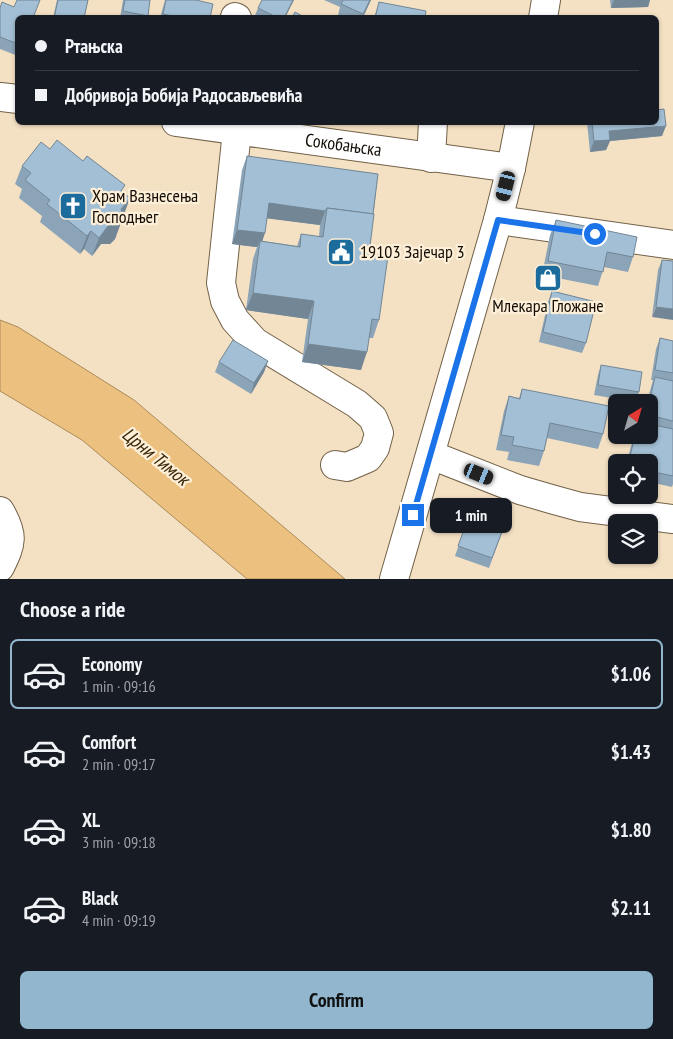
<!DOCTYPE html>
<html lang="en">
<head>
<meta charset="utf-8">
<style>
  body { margin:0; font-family:"PT Sans Narrow",sans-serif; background:#20242c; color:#f1f3f6; height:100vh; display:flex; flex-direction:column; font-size:19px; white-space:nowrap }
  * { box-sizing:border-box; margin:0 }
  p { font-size:16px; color:#9ea1a6 }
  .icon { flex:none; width:28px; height:28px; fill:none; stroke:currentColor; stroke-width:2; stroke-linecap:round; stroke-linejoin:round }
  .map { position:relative; height:579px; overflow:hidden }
  .details { display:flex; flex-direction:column; background:#171b24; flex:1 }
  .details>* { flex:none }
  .banner { position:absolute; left:15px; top:15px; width:644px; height:110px; border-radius:8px; box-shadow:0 1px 4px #0004; display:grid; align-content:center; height:110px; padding:0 20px; background:#171b24 }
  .needle { width:32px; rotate:37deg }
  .controls { position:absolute; left:608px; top:394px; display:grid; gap:10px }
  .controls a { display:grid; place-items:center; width:50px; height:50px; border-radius:8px; background:#171b24; box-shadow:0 1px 4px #0004; font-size:25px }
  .end { position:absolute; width:22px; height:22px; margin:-11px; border:6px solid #1a73e8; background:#fff; box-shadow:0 0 0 2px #fff }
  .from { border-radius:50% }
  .bubble { position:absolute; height:35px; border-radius:8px; background:#171b24; box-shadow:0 1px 4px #0004; font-size:16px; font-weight:700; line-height:35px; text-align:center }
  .car { position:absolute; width:15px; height:30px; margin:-15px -8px; border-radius:6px; box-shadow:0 0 4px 1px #0007; background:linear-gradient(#222 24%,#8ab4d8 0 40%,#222 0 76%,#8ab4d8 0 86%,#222 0) }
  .banner b { display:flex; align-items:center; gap:18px; height:48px; font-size:19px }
  .banner b+b { border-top:1px solid #363941 }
  .banner i { width:12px; height:12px; background:#f1f3f6 }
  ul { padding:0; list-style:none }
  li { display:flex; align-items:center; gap:15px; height:70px; margin:0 10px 8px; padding:0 10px; border:2px solid transparent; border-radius:8px }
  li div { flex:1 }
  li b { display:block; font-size:19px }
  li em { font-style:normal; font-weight:700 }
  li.selected { border-color:#91b6ce }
  li>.icon { width:45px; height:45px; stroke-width:1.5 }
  h2 { padding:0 20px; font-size:22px; line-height:60px }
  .primary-button { display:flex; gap:10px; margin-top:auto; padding:10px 20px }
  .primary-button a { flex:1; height:58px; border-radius:8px; background:#91b6ce; color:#111; font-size:20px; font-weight:700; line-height:58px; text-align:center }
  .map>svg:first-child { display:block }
  .water { fill:#ecc17f; stroke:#ab8b5a }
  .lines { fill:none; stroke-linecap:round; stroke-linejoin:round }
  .minor-casing { stroke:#726148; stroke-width:30 }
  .minor { stroke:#fff; stroke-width:28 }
  .wall { fill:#8ca4b7; fill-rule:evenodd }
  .shaded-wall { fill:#728695 }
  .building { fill:#a3bfd5; stroke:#728695 }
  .route { stroke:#1a73e8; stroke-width:6 }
  .labels { text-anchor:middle; stroke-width:4.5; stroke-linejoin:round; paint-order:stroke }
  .street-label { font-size:18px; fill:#120c04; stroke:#feefd8 }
  .poi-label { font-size:18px; fill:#120c04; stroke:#feefd8; text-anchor:start }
  .water-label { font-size:19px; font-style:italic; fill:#392809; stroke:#feefd8 }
</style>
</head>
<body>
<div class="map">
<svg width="673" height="579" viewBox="0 0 673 579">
  <rect width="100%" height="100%" fill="#f4e1c4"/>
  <polygon class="water" points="0,320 18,327 134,400 345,579 247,579 82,440 0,391"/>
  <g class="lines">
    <g class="minor-casing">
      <g id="minor">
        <polyline points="235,17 237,18"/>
        <polyline points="543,18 546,0"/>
        <polyline points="0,97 18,99"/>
        <path id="s1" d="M176,122L511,168"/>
        <polyline points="237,131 221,283 225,301 235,320 255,342 357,404 373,418 379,433 375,448 368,458 347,467 335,465"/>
        <polyline points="431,158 433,122"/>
        <polyline points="498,220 673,245"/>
        <polyline points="431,455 520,490 551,499 580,507 673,519"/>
        <path d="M0,511C14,535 12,543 0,567"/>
        <polyline points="394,579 498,220 511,168 520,122"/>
      </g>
    </g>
    <use href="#minor" class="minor"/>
  </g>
  <g class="wall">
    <polygon points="57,0 88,0 84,18 53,18"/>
    <polygon points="123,0 150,0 147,18 120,18"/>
    <polygon points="165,0 196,0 210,18 160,18"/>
    <polygon points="324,0 371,0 363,18 344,18 338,15 340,7"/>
    <polygon points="610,0 650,0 648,7 611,8"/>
    <polygon points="379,2 425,18 374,18"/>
    <polygon points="0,8 18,18 18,56 0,49"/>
    <polygon points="258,8 285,18 254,18"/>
    <polygon points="587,122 656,122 662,136 610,141 606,150 590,152"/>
    <polygon points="50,149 122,192 123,216 115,239 110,244 101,244 92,256 84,249 80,254 40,222 42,216 19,198 22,189 15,184 22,166"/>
    <path d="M247,156L378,174L369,254L379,320L373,338H369L361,370L302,362L308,319L246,310L253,259L257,247L232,244L242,170ZM267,218L320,225L319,237L301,234L297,246L262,241Z"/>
    <polygon points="556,220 633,257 628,272 604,267 598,286 542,275 550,235"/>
    <polygon points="662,260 673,261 652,317 658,270"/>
    <polygon points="552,291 586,343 582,353 539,342 548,302"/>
    <polygon points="660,338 673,341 673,484 672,487 649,482 649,462 627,462 631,446 635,436 642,438 643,435 649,435 649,402 647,402 653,380 651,380 656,349"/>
    <polygon points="268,361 264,372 251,394 215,372 219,362"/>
    <polygon points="601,365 639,392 635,402 594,395 598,375"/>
    <polygon points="522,389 603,434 598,449 547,438 544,451 539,466 507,460 509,452 496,450 504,411 509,396 519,398"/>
    <polygon points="473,504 508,516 489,568 455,556"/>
  </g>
  <g class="shaded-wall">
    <polygon points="293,0 294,0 285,18 284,18"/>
    <polygon points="370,0 371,0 362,18"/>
    <polygon points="614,0 650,0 648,7 611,8"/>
    <polygon points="666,126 662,136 610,141 606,150 590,152 594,141 609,131"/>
    <polygon points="130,198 115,239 110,244 101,244 92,256 99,238"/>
    <polygon points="269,203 325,211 320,225 264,218"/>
    <polygon points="237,230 265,233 260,248 260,241 257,247 232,244"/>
    <polygon points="91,231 84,249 80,254 87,236"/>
    <polygon points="253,293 314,301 308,319 246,310"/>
    <polygon points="656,307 673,309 673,320 652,317"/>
    <polygon points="308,344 367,352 361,370 302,362"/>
    <polygon points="268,361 264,372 251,394 254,383"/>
  </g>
  <g class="building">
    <polygon points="17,0 40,0 33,18 18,18 18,44 0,37 0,8 2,2 14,7"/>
    <polygon points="58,0 88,0 84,18 54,18"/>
    <polygon points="125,0 150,0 148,16 123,11"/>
    <polygon points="166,0 196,0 213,4 210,18 181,18 163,14"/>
    <polygon points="262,0 293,0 284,18 278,18 258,8"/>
    <polygon points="343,0 370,0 363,14 341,4"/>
    <polygon points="379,2 426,11 425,18 375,18"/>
    <polygon points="295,12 306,18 292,18"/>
    <polygon points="664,109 666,126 609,131 610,140 594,141 592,122 656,122 656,110"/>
    <polygon points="57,140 83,161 87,156 125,185 121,191 130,198 121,209 123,215 121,222 116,226 108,226 99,238 91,231 87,236 47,204 50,200 25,180 31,173 22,166 41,142 50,149"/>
    <polygon points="247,156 378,174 373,214 327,208 325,211 269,203 265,233 237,230"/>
    <polygon points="327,208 374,214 369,254 388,256 379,320 372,319 367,352 308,344 314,301 253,293 260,241 300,247 301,234 323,237"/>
    <polygon points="556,220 637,237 633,257 607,252 603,272 548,261"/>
    <polygon points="662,260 673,261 673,309 656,307"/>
    <polygon points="552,291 596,302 586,343 543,332"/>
    <polygon points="660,338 673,341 673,373 655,370"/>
    <polygon points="233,340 268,361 254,383 219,362"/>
    <polygon points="601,365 642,372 639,392 598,385"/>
    <polygon points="655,377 673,381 673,421 649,415 649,403"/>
    <polygon points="522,389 609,406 603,434 550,423 544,451 512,445 514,437 501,435 509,396 520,399"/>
    <polygon points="649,424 673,429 673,476 649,471 649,462 636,462 637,458 630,456 635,436 644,438 644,435 649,435"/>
    <polygon points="473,504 508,516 492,558 458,546"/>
  </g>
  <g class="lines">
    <polyline class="route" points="413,515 498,220 595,234"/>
  </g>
  <defs>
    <g id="church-square" transform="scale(1.4375)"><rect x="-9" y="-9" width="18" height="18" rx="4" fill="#1b6b9d" stroke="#feefd8"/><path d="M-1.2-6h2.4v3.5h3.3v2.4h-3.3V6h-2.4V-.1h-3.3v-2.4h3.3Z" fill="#fff"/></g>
    <g id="civic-square" transform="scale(1.4375)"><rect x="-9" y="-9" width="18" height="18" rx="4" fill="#1b6b9d" stroke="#feefd8"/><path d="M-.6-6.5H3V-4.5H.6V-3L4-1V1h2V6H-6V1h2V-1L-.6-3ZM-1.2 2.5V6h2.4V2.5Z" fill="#fff"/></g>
    <g id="shop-square" transform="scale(1.4375)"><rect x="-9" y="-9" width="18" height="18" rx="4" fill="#1b6b9d" stroke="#feefd8"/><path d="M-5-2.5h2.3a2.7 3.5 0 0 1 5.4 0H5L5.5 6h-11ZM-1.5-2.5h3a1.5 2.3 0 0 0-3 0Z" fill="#fff"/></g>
  </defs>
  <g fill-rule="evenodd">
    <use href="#church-square" x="73" y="206"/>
    <use href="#civic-square" x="341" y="252"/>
    <use href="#shop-square" x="548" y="278"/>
  </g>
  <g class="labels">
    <g class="street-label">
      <text dy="6" stroke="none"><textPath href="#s1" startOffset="169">Сокобањска</textPath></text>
    </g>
    <g class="poi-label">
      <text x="92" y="202">Храм Вазнесења<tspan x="92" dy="21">Господњег</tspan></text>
      <text x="360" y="258">19103 Зајечар 3</text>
      <text x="548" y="312" text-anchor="middle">Млекара Гложане</text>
    </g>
    <g class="water-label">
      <text transform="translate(156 456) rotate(39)" y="7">Црни Тимок</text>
    </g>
  </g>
</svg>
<div class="controls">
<a><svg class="needle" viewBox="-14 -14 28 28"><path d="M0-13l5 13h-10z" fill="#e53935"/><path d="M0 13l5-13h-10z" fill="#9ea1a6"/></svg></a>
<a><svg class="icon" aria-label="locate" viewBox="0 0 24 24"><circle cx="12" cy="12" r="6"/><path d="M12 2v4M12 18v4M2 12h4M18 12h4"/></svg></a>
<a><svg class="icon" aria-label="layers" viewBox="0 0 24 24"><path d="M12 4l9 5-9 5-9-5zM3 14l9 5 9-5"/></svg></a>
</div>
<i class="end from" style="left:595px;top:234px"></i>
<i class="end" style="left:413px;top:515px"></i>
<div class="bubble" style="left:430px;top:498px;width:82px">1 min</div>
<i class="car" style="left:506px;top:186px;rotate:194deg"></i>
<i class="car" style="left:479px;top:474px;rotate:112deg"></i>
<div class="banner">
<b><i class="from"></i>Ртањска</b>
<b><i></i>Добривоја Бобија Радосављевића</b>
</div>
</div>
<section class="details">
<h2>Choose a ride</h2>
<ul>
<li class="selected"><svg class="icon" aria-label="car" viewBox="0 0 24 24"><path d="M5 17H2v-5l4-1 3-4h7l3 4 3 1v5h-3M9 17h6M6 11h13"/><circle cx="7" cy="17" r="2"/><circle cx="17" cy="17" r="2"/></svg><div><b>Economy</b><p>1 min · 09:16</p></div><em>$1.06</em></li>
<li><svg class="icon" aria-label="car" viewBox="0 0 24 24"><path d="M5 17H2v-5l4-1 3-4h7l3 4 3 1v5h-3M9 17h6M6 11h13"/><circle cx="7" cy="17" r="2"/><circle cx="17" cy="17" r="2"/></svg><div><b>Comfort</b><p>2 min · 09:17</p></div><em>$1.43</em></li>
<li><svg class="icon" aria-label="car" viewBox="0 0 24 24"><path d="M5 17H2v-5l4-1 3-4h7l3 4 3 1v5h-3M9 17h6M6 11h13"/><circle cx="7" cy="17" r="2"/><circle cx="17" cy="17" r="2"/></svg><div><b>XL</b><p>3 min · 09:18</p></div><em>$1.80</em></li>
<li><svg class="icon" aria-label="car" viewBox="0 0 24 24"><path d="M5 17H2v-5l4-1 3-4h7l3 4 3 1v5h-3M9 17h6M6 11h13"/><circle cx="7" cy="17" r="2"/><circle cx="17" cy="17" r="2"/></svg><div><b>Black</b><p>4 min · 09:19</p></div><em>$2.11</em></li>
</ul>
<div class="primary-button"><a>Confirm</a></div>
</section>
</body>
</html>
